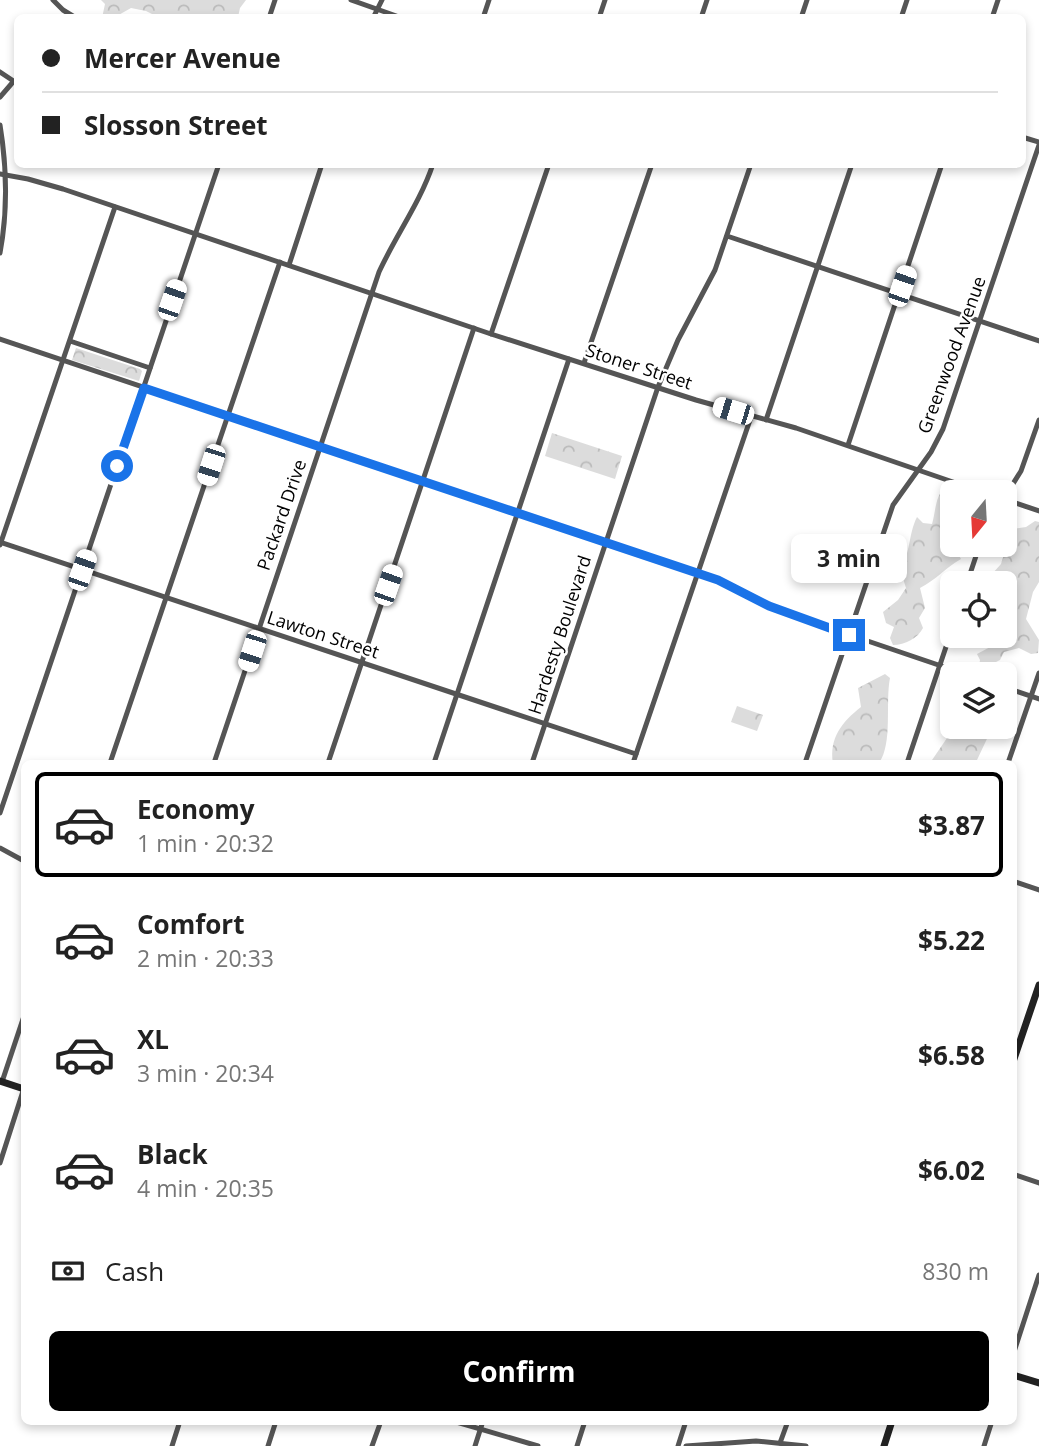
<!DOCTYPE html>
<html lang="en">
<head>
<meta charset="utf-8">
<style>
  body { margin:0; font-family:"Open Sans",sans-serif; background:#f2f2f2; color:#222; height:100vh; display:flex; flex-direction:column; font-size:26px; white-space:nowrap }
  * { box-sizing:border-box; margin:0 }
  p { font-size:23px; color:#767676 }
  .icon { flex:none; width:38px; height:38px; fill:none; stroke:currentColor; stroke-width:2; stroke-linecap:round; stroke-linejoin:round }
  .map { position:relative; flex:1; overflow:hidden }
  .side { position:absolute; left:21px; top:760px; width:996px; height:665px; display:flex; flex-direction:column; background:#fff; border-radius:10px; box-shadow:0 4px 10px #0003 }
  .side>* { flex:none }
  .top-card { position:absolute; left:14px; top:14px; width:1012px; height:154px; border-radius:10px; box-shadow:0 4px 10px #0003; display:grid; align-content:center; height:154px; padding:0 28px; background:#fff }
  .needle { width:46px; rotate:198deg }
  .controls { position:absolute; left:940px; top:480px; display:grid; gap:14px }
  .controls a { display:grid; place-items:center; width:77px; height:77px; border-radius:10px; background:#fff; box-shadow:0 4px 10px #0003; font-size:35px }
  .end { position:absolute; width:32px; height:32px; margin:-16px; border:9px solid #1a73e8; background:#fff; box-shadow:0 0 0 4px #fff }
  .from { border-radius:50% }
  .bubble { position:absolute; height:49px; border-radius:10px; background:#fff; box-shadow:0 4px 10px #0003; font-size:23px; font-weight:700; line-height:49px; text-align:center }
  .car { position:absolute; width:21px; height:42px; margin:-21px -10px; border-radius:9px; box-shadow:0 0 5px 2px #0007; background:linear-gradient(#fff 24%,#345 0 40%,#fff 0 76%,#345 0 86%,#fff 0) }
  .top-card b { display:flex; align-items:center; gap:24px; height:66px; font-size:26px }
  .top-card b+b { border-top:2px solid #e0e0e0 }
  .top-card i { width:18px; height:18px; background:#222 }
  ul { padding:12px 0 0; list-style:none }
  li { display:flex; align-items:center; gap:21px; height:105px; margin:0 14px 10px; padding:0 14px; border:4px solid transparent; border-radius:10px }
  li div { flex:1 }
  li b { display:block; font-size:26px }
  li em { font-style:normal; font-weight:700 }
  li.active { border-color:#000 }
  li>.icon { width:63px; height:63px; stroke-width:1.5 }
  .pay { display:flex; align-items:center; gap:18px; height:77px; padding:0 28px; font-size:26px }
  .pay p { margin-inline-start:auto }
  .primary-button { display:flex; gap:14px; margin-top:auto; padding:14px 28px }
  .primary-button a { flex:1; height:80px; border-radius:10px; background:#000; color:#fff; font-size:28px; font-weight:700; line-height:80px; text-align:center }
  .map>svg:first-child { display:block }
  .forest { fill:url(#forest-crowns) }
  .lines { fill:none; stroke-linecap:round; stroke-linejoin:round }
  .street { stroke:#555; stroke-width:5 }
  .secondary { stroke:#222; stroke-width:7 }
  .route { stroke:#1a73e8; stroke-width:9 }
  .labels { text-anchor:middle; stroke-width:5; stroke-linejoin:round; paint-order:stroke }
  .street-label { font-size:18px; fill:#000; stroke:#fff }
</style>
</head>
<body>
<div class="map">
<svg width="1039" height="1446" viewBox="0 0 1039 1446">
  <defs>
    <pattern id="forest-crowns" width="20" height="18" patternUnits="userSpaceOnUse" patternTransform="scale(1.75)"><rect width="20" height="18" fill="#dcdcdc"/><path d="M2 6a3 3 0 1 1 6 0M12 15a3 3 0 1 1 6 0" fill="none" stroke="#bbb"/></pattern>
  </defs>
  <rect width="100%" height="100%" fill="#fff"/>
  <g class="forest">
    <polygon points="101,0 246,0 240,8 238,17 158,17 146,11 131,8 115,17 102,18 105,4"/>
    <polygon points="76,348 140,369 142,371 139,381 72,360"/>
    <polygon points="552,433 622,456 615,479 545,456"/>
    <path d="M947,487L950,493L948,506L952,522V544L961,559C945,568 936,580 920,588L925,608L919,618L923,628C918,638 905,645 893,645L890,638L894,627L886,623L883,612L898,600L906,588L900,569C911,553 908,535 917,517L923,523L932,524C936,511 935,493 947,487Z"/>
    <polygon points="1035,521 1039,522 1039,582 1033,592 1026,619 1039,640 1038,653 1031,654 1019,648 1004,652 1000,660 992,664 993,674 983,674 979,666 980,660 977,654 992,646 981,635 1004,635 1004,583 994,583 992,574 1001,564 1012,529 1026,527"/>
    <path d="M885,674L890,678C885,703 893,743 879,763H833C829,738 842,722 861,707L858,688Z"/>
    <polygon points="952,702 952,726 993,726 977,760 961,763 930,763 947,738"/>
    <polygon points="737,706 763,715 757,731 731,722"/>
  </g>
  <g class="lines">
    <g class="street">
      <polyline points="53,0 63,10 76,18"/>
      <polyline points="351,0 402,18"/>
      <polyline points="269,18 275,0"/>
      <polyline points="373,18 382,0"/>
      <polyline points="483,18 489,0"/>
      <polyline points="599,18 605,0"/>
      <polyline points="701,18 707,0"/>
      <polyline points="801,18 807,0"/>
      <polyline points="901,18 907,0"/>
      <polyline points="992,18 998,0"/>
      <polyline points="0,72 18,84"/>
      <polyline points="0,97 13,82"/>
      <path d="M0,125C7,168 8,210 0,253"/>
      <polyline points="1022,137 1039,142"/>
      <polyline points="0,174 28,179 63,189 491,334 696,400 796,428 982,492"/>
      <polyline points="727,236 1039,341"/>
      <polyline points="289,265 322,164"/>
      <polyline points="491,334 549,164"/>
      <polyline points="0,339 697,573 732,586 788,614 965,674"/>
      <polyline points="70,341 150,368"/>
      <polyline points="584,363 652,164"/>
      <polyline points="766,420 852,164"/>
      <polyline points="848,445 942,164"/>
      <polyline points="1004,498 1021,471 1039,420"/>
      <polyline points="1004,499 1039,511"/>
      <polyline points="0,542 636,754"/>
      <polyline points="0,545 115,207"/>
      <polyline points="967,583 980,544"/>
      <polyline points="1004,687 1039,699"/>
      <polyline points="110,763 280,262"/>
      <path d="M214,763L379,272C396,235 420,203 433,164"/>
      <polyline points="328,763 474,328"/>
      <polyline points="434,763 569,359"/>
      <polyline points="532,763 658,387 678,340 715,270 751,164"/>
      <polyline points="633,763 751,417"/>
      <polyline points="805,763 893,505 931,452 943,429 1039,145"/>
      <polyline points="907,763 952,629"/>
      <polyline points="1008,763 1039,673"/>
      <polyline points="0,813 219,164"/>
      <polyline points="0,848 24,861"/>
      <polyline points="1013,881 1039,890"/>
      <polyline points="2,1082 24,1016"/>
      <polyline points="0,1163 24,1088"/>
      <polyline points="1013,1174 1039,1183"/>
      <polyline points="1013,1355 1039,1275"/>
      <polyline points="453,1421 538,1446"/>
      <polyline points="780,1443 788,1421"/>
      <polyline points="172,1446 180,1421"/>
      <polyline points="268,1446 276,1421"/>
      <polyline points="372,1446 381,1421"/>
      <polyline points="475,1446 483,1421"/>
      <polyline points="577,1446 585,1421"/>
      <polyline points="678,1446 686,1421"/>
      <polyline points="686,1446 756,1441 806,1446"/>
      <polyline points="984,1446 992,1421"/>
    </g>
    <g class="secondary">
      <polyline points="1013,1062 1039,985"/>
      <polyline points="0,1081 24,1089"/>
      <polyline points="1013,1375 1039,1383"/>
      <polyline points="884,1446 892,1421"/>
    </g>
  </g>
  <g class="lines">
    <polyline class="route" points="117,466 144,388 718,580 769,606 849,635"/>
  </g>
  <g class="labels">
    <g class="street-label">
      <text transform="translate(952 355) rotate(-70)" y="6">Greenwood Avenue</text>
      <text transform="translate(639 367) rotate(18)" y="6">Stoner Street</text>
      <text transform="translate(282 515) rotate(-71)" y="6">Packard Drive</text>
      <text transform="translate(323 635) rotate(18)" y="6">Lawton Street</text>
      <text transform="translate(560 635) rotate(-72)" y="6">Hardesty Boulevard</text>
    </g>
  </g>
</svg>
<div class="controls">
<a><svg class="needle" viewBox="-14 -14 28 28"><path d="M0-13l5 13h-10z" fill="#e53935"/><path d="M0 13l5-13h-10z" fill="#767676"/></svg></a>
<a><svg class="icon" aria-label="locate" viewBox="0 0 24 24"><circle cx="12" cy="12" r="6"/><path d="M12 2v4M12 18v4M2 12h4M18 12h4"/></svg></a>
<a><svg class="icon" aria-label="layers" viewBox="0 0 24 24"><path d="M12 4l9 5-9 5-9-5zM3 14l9 5 9-5"/></svg></a>
</div>
<i class="end from" style="left:117px;top:466px"></i>
<i class="end" style="left:849px;top:635px"></i>
<div class="bubble" style="left:791px;top:534px;width:116px">3 min</div>
<i class="car" style="left:902px;top:286px;rotate:19deg"></i>
<i class="car" style="left:172px;top:300px;rotate:19deg"></i>
<i class="car" style="left:733px;top:411px;rotate:287deg"></i>
<i class="car" style="left:211px;top:465px;rotate:198deg"></i>
<i class="car" style="left:82px;top:570px;rotate:19deg"></i>
<i class="car" style="left:388px;top:585px;rotate:19deg"></i>
<i class="car" style="left:252px;top:651px;rotate:198deg"></i>
<div class="top-card">
<b><i class="from"></i>Mercer Avenue</b>
<b><i></i>Slosson Street</b>
</div>
<section class="side">
<ul>
<li class="active"><svg class="icon" aria-label="car" viewBox="0 0 24 24"><path d="M5 17H2v-5l4-1 3-4h7l3 4 3 1v5h-3M9 17h6M6 11h13"/><circle cx="7" cy="17" r="2"/><circle cx="17" cy="17" r="2"/></svg><div><b>Economy</b><p>1 min · 20:32</p></div><em>$3.87</em></li>
<li><svg class="icon" aria-label="car" viewBox="0 0 24 24"><path d="M5 17H2v-5l4-1 3-4h7l3 4 3 1v5h-3M9 17h6M6 11h13"/><circle cx="7" cy="17" r="2"/><circle cx="17" cy="17" r="2"/></svg><div><b>Comfort</b><p>2 min · 20:33</p></div><em>$5.22</em></li>
<li><svg class="icon" aria-label="car" viewBox="0 0 24 24"><path d="M5 17H2v-5l4-1 3-4h7l3 4 3 1v5h-3M9 17h6M6 11h13"/><circle cx="7" cy="17" r="2"/><circle cx="17" cy="17" r="2"/></svg><div><b>XL</b><p>3 min · 20:34</p></div><em>$6.58</em></li>
<li><svg class="icon" aria-label="car" viewBox="0 0 24 24"><path d="M5 17H2v-5l4-1 3-4h7l3 4 3 1v5h-3M9 17h6M6 11h13"/><circle cx="7" cy="17" r="2"/><circle cx="17" cy="17" r="2"/></svg><div><b>Black</b><p>4 min · 20:35</p></div><em>$6.02</em></li>
</ul>
<div class="pay"><svg class="icon" aria-label="cash" viewBox="0 0 24 24"><path d="M3 7h18v10H3z"/><circle cx="12" cy="12" r="2"/></svg>Cash<p>830 m</p></div>
<div class="primary-button"><a>Confirm</a></div>
</section>
</div>
</body>
</html>
